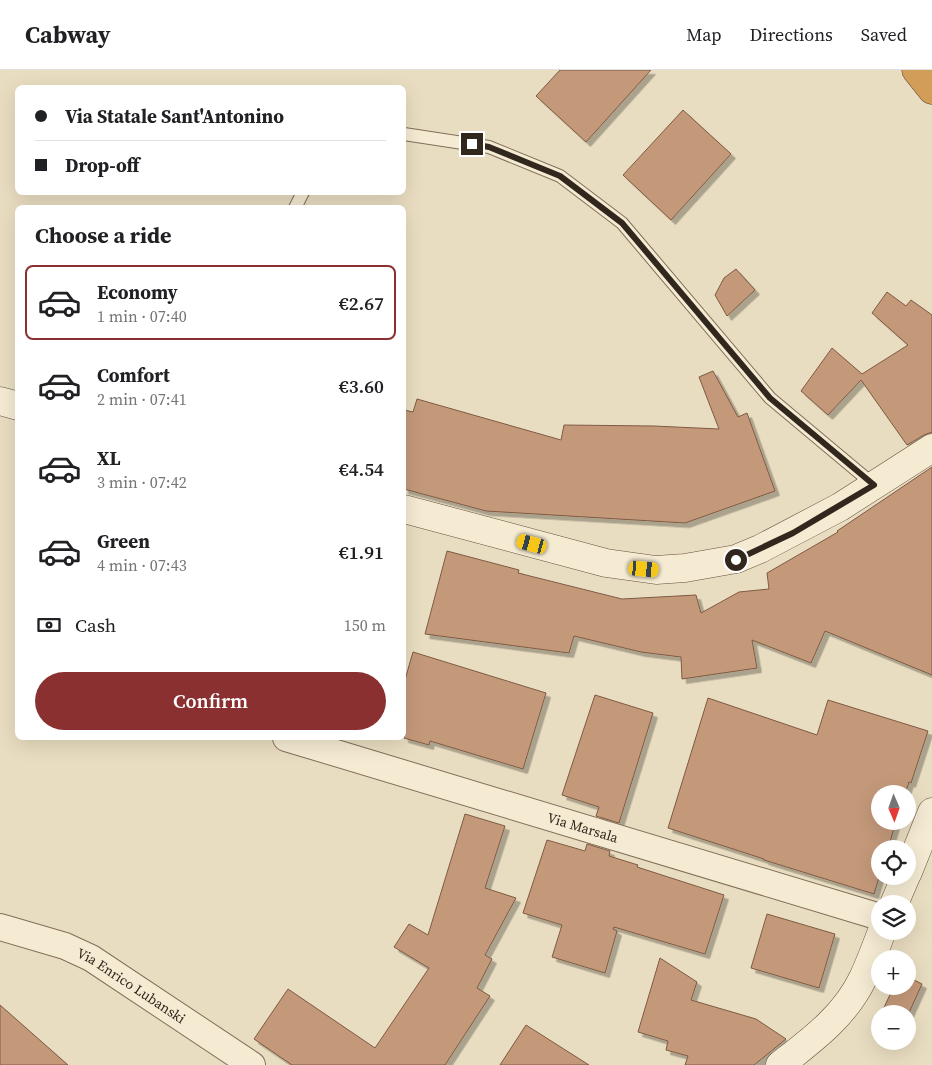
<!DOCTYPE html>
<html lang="en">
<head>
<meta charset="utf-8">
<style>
  body { margin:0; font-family:"Source Serif 4",serif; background:#f2f2f2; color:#202124; height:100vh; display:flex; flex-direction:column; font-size:19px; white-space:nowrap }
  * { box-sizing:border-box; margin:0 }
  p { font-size:16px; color:#757577 }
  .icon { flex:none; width:28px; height:28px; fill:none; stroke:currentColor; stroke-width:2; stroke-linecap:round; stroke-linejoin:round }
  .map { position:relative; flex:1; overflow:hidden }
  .details { position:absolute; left:15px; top:135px; width:391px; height:535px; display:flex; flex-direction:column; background:#fff; border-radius:8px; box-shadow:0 5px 20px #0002 }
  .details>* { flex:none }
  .hud { position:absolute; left:15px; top:15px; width:391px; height:110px; border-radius:8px; box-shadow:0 5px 20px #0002; display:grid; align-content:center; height:110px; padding:0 20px; background:#fff }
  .needle { width:32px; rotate:178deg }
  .tools { position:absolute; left:871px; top:715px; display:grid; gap:10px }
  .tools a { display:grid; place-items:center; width:45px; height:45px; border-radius:50%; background:#fff; box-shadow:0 5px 20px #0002; font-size:25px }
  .end { position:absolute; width:22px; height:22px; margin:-11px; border:6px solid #32271d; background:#fff; box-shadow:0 0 0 2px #fff }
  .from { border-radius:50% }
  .car { position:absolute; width:15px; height:30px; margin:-15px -8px; border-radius:6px; box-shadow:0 0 4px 1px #0007; background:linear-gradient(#f5c518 24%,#345 0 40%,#f5c518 0 76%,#345 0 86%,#f5c518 0) }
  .hud b { display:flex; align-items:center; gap:18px; height:48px; font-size:19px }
  .hud b+b { border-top:1px solid #e0e0e0 }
  .hud i { width:12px; height:12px; background:#202124 }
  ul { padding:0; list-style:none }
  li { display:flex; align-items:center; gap:15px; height:75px; margin:0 10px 8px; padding:0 10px; border:2px solid transparent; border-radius:8px }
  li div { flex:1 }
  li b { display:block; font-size:19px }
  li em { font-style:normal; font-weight:600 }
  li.on { border-color:#8b3030 }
  li>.icon { width:45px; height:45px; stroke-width:1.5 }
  h2 { padding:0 20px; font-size:22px; line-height:60px }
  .pay { display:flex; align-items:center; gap:12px; height:55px; padding:0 20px; font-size:19px }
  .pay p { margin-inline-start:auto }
  .button { display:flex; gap:10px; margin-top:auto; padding:10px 20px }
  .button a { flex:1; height:58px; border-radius:30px; background:#8b3030; color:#fff; font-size:20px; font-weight:600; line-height:58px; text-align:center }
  header { display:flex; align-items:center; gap:30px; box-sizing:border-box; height:70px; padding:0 25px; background:#fff; border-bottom:1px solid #e0e0e0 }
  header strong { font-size:24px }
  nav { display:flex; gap:28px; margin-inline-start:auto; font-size:18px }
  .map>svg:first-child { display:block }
  .building { fill:#c4997a; stroke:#7e5a42; filter:url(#shadow) }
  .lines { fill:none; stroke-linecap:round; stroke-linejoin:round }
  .lane-casing { stroke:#816f5a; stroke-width:14 }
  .street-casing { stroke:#816f5a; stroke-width:28 }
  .secondary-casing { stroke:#63503e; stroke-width:29 }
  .highway-casing { stroke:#4f3e2e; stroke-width:29 }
  .lane { stroke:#f5ebd3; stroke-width:12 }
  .street { stroke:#f5ebd3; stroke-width:26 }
  .secondary { stroke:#f5ebd3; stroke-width:28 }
  .highway { stroke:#d29d58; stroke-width:28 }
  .route { stroke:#32271d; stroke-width:6 }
  .labels { text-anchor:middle; stroke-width:4.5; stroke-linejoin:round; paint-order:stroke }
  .street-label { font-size:14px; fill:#32271d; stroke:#f1e8d0 }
</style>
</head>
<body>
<header>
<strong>Cabway</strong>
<nav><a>Map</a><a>Directions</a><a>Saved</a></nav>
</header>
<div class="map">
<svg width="932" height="995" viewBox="0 0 932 995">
  <defs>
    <filter id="shadow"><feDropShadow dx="4.5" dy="4.5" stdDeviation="0" flood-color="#0004"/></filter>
  </defs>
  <rect width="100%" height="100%" fill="#e9ddc1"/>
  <g class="building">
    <polygon points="560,0 651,0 586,72 536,26"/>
    <polygon points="683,40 731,84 671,150 623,105"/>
    <polygon points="736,199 755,220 727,246 715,225 724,208"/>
    <polygon points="887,222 906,236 911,230 932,245 932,362 924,365 907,375 861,310 828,345 801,321 832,278 862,304 908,275 872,243"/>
    <polygon points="713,301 738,347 747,343 775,421 685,453 486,441 404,419 404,340 413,342 417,329 561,370 564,355 654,356 719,359 699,307"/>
    <polygon points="932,397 932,605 825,561 811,593 752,570 757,598 682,609 681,587 641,582 574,566 569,583 425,564 447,481 519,500 518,503 622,529 696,525 701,543 739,522 769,519 767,503 838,462 837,461"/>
    <polygon points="413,582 546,623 523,699 430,671 429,675 404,668 404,613"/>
    <polygon points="595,625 653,643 619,753 596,746 599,737 562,725"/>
    <polygon points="708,628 817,665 828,630 928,661 911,713 909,712 905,724 880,724 880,751 896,751 888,779 880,779 880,804 874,824 764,790 764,789 668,758"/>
    <polygon points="465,744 505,756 485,818 516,828 485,885 492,889 477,918 490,926 445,995 292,995 254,969 288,919 375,978 429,898 394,877 409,854 428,865"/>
    <polygon points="547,770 585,781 587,774 610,781 609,786 638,795 637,797 724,825 705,884 614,857 613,859 617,861 605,903 552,887 562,855 523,843"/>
    <polygon points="767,844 835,864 819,918 751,898"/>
    <polygon points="660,888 697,912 691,930 756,949 786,969 754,995 685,995 688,986 666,980 668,971 638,962"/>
    <polygon points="908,907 922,914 908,945 908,944 881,944 894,916 908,916"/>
    <polygon points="0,935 68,995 0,995"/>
    <polygon points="526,955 589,995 500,995"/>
  </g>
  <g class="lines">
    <g class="lane-casing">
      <g id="lane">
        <polyline points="404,64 489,77 560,106 622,153 770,328 874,415"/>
        <polyline points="295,138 303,122"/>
      </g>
    </g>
    <g class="street-casing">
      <g id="street">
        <path id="s1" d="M286,668L880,847"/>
        <path id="s2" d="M0,857L65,876L91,888L252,995"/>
      </g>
    </g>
    <g class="secondary-casing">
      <g id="secondary">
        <polyline points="0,331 18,336"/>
        <polyline points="404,439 606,493 656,500 685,498 736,489 760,479 840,437 932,378"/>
        <polyline points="908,802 932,742"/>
        <polyline points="894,834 906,806"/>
        <path d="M780,995C812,970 845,946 863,908C870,893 876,877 882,861"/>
      </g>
    </g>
    <g class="highway-casing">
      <polyline id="highway" points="916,0 932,20"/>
    </g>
    <use href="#lane" class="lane"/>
    <use href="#street" class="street"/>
    <use href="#secondary" class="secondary"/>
    <use href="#highway" class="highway"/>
  </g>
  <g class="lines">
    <polyline class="route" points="472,74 489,77 560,106 622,153 770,328 874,415 793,463 736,490"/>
  </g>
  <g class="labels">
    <g class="street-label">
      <text dy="5" stroke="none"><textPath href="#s1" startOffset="310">Via Marsala</textPath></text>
      <text dy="5" stroke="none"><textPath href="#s2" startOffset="145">Via Enrico Lubanski</textPath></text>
    </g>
  </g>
</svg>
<div class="tools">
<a><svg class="needle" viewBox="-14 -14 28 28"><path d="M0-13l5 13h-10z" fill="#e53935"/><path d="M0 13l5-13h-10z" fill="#757577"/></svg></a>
<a><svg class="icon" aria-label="locate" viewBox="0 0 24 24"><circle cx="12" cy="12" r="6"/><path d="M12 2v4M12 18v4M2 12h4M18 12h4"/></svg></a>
<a><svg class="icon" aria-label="layers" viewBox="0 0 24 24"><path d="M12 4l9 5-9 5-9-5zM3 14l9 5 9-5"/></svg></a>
<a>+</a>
<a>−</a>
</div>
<i class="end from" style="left:736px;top:490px"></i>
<i class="end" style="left:472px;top:74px"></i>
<i class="car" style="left:532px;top:474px;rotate:285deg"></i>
<i class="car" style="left:644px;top:499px;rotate:95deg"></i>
<div class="hud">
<b><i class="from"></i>Via Statale Sant'Antonino</b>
<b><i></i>Drop-off</b>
</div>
<section class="details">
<h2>Choose a ride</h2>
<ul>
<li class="on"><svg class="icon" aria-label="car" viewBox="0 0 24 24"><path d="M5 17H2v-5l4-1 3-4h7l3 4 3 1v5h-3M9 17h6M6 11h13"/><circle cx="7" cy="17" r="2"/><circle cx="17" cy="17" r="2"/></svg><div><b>Economy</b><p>1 min · 07:40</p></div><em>€2.67</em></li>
<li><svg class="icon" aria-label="car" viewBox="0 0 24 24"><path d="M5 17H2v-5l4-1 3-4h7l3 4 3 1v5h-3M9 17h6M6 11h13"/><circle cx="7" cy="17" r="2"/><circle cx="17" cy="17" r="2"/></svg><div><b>Comfort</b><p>2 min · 07:41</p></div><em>€3.60</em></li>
<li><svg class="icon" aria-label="car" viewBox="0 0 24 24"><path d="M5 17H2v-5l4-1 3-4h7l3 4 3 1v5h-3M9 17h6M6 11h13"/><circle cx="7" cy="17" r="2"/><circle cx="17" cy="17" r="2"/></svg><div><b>XL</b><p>3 min · 07:42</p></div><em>€4.54</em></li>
<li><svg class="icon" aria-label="car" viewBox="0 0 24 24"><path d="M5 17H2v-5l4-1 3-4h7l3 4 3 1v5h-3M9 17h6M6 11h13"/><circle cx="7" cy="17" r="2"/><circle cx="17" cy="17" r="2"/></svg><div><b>Green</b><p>4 min · 07:43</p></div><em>€1.91</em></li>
</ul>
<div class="pay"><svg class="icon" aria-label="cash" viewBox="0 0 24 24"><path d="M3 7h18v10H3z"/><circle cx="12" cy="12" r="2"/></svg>Cash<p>150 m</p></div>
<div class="button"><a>Confirm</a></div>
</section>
</div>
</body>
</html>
